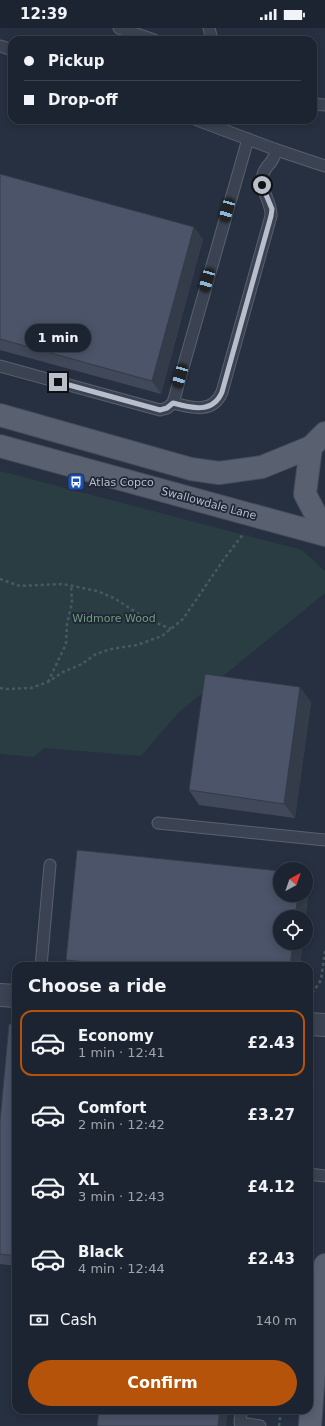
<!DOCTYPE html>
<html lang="en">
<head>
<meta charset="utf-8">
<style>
  body { margin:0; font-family:"DejaVu Sans",sans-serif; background:#252c39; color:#f1f3f6; height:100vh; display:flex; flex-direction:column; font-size:15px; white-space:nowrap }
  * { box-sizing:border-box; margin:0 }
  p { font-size:13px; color:#a0a4ab }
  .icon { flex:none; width:22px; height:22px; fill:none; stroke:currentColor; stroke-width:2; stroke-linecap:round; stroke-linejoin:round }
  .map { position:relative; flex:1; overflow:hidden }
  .drawer { position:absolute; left:12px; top:934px; width:301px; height:452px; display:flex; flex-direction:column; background:#1d2431; border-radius:12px; box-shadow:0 2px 10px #0003,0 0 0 1px #3b414d }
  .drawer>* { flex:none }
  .banner { position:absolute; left:8px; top:8px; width:309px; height:88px; border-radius:12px; box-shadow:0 2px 10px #0003,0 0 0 1px #3b414d; display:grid; align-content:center; height:88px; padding:0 16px; background:#1d2431 }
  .needle { width:26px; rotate:40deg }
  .controls { position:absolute; left:273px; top:834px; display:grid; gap:8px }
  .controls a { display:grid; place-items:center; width:40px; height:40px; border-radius:50%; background:#1d2431; box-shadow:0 2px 10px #0003,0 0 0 1px #3b414d; font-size:20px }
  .end { position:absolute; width:18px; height:18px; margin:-9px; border:5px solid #b8becb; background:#111; box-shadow:0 0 0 2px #111 }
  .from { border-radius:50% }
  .bubble { position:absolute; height:28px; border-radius:14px; background:#1d2431; box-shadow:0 2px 10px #0003,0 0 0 1px #3b414d; font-size:13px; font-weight:800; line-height:28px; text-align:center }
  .car { position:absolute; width:12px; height:24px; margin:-12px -6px; border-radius:5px; box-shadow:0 0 3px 1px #0007; background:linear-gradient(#222 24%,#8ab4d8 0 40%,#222 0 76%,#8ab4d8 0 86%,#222 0) }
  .banner b { display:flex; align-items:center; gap:14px; height:38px; font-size:15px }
  .banner b+b { border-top:1px solid #3b414d }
  .banner i { width:10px; height:10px; background:#f1f3f6 }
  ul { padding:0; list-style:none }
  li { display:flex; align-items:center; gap:12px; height:66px; margin:0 8px 6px; padding:0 8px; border:2px solid transparent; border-radius:12px }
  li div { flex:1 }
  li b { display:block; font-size:15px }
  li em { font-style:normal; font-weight:800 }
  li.selected { border-color:#b45309 }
  li>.icon { width:36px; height:36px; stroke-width:1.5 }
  h2 { padding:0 16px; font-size:18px; line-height:48px }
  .pay { display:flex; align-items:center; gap:10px; height:44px; padding:0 16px; font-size:15px }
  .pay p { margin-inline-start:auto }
  .cta { display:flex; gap:8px; margin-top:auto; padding:8px 16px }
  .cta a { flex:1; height:46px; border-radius:24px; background:#b45309; color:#fff; font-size:16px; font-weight:800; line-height:46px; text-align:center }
  .status { display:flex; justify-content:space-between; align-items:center; height:28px; padding:0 20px; background:#1d2431; direction:ltr }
  .status svg { height:11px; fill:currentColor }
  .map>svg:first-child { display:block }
  .green { fill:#293d42 }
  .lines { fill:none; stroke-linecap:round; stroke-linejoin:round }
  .lane-casing { stroke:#59606e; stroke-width:13 }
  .street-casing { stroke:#59606e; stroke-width:24 }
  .primary-casing { stroke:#454b5a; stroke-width:24 }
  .path { stroke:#475a5f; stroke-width:2.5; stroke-dasharray:3 3; stroke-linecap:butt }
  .lane { stroke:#3b4251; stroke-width:11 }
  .street { stroke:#3b4251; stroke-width:22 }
  .primary { stroke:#596171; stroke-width:22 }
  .wall { fill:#404859 }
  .shaded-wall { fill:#343b49 }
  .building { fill:#4b5468; stroke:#343b49 }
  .route { stroke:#b8becb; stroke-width:5 }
  .labels { text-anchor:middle; stroke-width:3.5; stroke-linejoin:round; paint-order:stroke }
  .poi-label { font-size:11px; fill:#b8becb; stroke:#202736; text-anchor:start }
  .street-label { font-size:11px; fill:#b8becb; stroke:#202736 }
  .park-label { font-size:11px; fill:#6f9c7e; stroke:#202736 }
</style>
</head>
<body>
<div class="status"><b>12:39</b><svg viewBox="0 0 49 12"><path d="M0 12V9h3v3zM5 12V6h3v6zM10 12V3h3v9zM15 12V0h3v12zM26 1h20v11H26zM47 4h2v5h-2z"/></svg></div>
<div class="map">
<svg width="325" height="1398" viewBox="0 0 325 1398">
  <rect width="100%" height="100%" fill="#273041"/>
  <polygon class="green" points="0,443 302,522 325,543 325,565 179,684 141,728 44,720 34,729 0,726"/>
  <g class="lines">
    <g class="lane-casing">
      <g id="lane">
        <polyline points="119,0 154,12"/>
        <polyline points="209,0 212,12"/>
        <polyline points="0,18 12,22"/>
        <polyline points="313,76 325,77"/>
        <polyline points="197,92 277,122 325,138"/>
        <path d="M0,338L160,382L167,380L173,375C192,380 213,386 222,364L271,188C272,174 259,162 263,147C264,141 268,138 271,134C274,130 275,126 277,122"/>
        <polyline points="173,375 248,111"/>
        <polyline points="158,795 325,812"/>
        <polyline points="41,938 50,837"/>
        <polyline points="309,1146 325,1148"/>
        <polyline points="241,1382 240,1395 260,1398"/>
      </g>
    </g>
    <g class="street-casing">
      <g id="street">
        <polyline points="0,967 16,968"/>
        <polyline points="309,996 325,997"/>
      </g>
    </g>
    <g class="primary-casing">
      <g id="primary">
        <polyline points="0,387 191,441 219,445 262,439 311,419"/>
        <polyline points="325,405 311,419 305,466 325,504"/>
        <polyline points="0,418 325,507"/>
        <polyline points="310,1398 316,1318 325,1237"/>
      </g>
    </g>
    <g class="path">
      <polyline points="0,551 20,558 63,556 97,563 114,570 145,590 171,601"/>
      <polyline points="48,654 66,616 67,596 72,575 71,557"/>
      <polyline points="0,660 7,661 31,660 48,654 63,644 82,636 96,626 111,621 137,617 162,608 183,591 224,531 244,505"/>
      <polyline points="309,970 321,952 325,923"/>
      <polyline points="309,1044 313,1054 309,1124"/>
      <polyline points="279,1398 281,1382"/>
    </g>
    <use href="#lane" class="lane"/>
    <use href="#street" class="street"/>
    <use href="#primary" class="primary"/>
  </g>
  <g class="wall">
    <polygon points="0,146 203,211 161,366 0,322"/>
    <polygon points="311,674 295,790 199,777 189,762"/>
    <polygon points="306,854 309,858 300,938 70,938 66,932 306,867"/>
    <polygon points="16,996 16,1238 0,1236 0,1093"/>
  </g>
  <g class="shaded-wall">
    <polygon points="194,199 203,211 161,366 152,353"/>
    <polygon points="300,659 311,674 295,790 284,776"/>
    <polygon points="306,854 309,858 305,889 295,889 298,867 306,867"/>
    <polygon points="293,915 303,915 300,938 290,938"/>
    <polygon points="220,1382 228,1382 226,1398 218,1398"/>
  </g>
  <g class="building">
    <polygon points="0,146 194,199 152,353 0,311"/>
    <polygon points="205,646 300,659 284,776 189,762"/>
    <polygon points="77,822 280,843 280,867 298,867 295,889 280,889 280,915 293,915 290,938 123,938 66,932"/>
    <polygon points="9,996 16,996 16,1228 0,1226 0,1093"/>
    <polygon points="99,1382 220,1382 218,1398 97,1398"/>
  </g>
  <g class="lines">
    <path class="route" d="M58,354L160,382L167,380L173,375C191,380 213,386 222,364L271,188L272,181L262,157"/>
  </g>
  <defs>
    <g id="bus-square" transform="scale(0.9)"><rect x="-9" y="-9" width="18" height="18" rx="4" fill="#1a4fb4" stroke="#202736"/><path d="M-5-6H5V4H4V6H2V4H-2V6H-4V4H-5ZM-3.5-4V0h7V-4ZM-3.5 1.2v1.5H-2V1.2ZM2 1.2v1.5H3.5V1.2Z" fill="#fff"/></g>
  </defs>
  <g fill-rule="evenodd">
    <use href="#bus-square" x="76" y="454"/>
  </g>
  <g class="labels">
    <g class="poi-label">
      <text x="89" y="458">Atlas Copco</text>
    </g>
    <g class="street-label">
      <text transform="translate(209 475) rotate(15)" y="4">Swallowdale Lane</text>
    </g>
    <g class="park-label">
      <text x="114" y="594">Widmore Wood</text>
    </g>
  </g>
</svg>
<div class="controls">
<a><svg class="needle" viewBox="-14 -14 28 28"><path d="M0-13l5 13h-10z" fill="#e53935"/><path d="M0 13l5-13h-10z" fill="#a0a4ab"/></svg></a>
<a><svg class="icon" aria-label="locate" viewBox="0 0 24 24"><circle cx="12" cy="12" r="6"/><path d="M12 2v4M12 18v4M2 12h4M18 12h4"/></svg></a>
</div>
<i class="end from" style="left:262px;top:157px"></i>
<i class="end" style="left:58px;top:354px"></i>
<div class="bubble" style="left:25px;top:296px;width:66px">1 min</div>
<i class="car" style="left:227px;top:182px;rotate:196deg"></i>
<i class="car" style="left:207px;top:252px;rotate:196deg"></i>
<i class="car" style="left:180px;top:348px;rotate:196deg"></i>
<div class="banner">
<b><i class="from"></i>Pickup</b>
<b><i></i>Drop-off</b>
</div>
<section class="drawer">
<h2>Choose a ride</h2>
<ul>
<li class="selected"><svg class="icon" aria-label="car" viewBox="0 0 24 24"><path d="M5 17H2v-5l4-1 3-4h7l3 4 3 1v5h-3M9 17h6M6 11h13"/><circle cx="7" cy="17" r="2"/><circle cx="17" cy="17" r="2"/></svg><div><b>Economy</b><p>1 min · 12:41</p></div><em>£2.43</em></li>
<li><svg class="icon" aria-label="car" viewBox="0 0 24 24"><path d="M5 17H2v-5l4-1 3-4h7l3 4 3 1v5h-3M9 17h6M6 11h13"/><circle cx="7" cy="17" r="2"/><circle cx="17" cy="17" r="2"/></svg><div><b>Comfort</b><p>2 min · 12:42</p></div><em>£3.27</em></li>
<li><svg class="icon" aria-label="car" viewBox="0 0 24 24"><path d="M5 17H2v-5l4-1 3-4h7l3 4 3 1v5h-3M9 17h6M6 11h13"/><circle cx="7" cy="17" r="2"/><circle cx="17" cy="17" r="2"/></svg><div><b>XL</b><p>3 min · 12:43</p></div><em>£4.12</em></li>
<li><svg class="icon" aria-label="car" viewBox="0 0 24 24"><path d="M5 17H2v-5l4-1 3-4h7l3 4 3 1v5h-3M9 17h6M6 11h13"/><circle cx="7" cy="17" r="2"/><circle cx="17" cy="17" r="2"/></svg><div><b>Black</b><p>4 min · 12:44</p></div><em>£2.43</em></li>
</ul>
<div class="pay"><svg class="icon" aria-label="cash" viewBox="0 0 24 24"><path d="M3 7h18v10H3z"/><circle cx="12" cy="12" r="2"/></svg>Cash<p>140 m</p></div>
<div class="cta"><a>Confirm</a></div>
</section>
</div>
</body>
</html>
